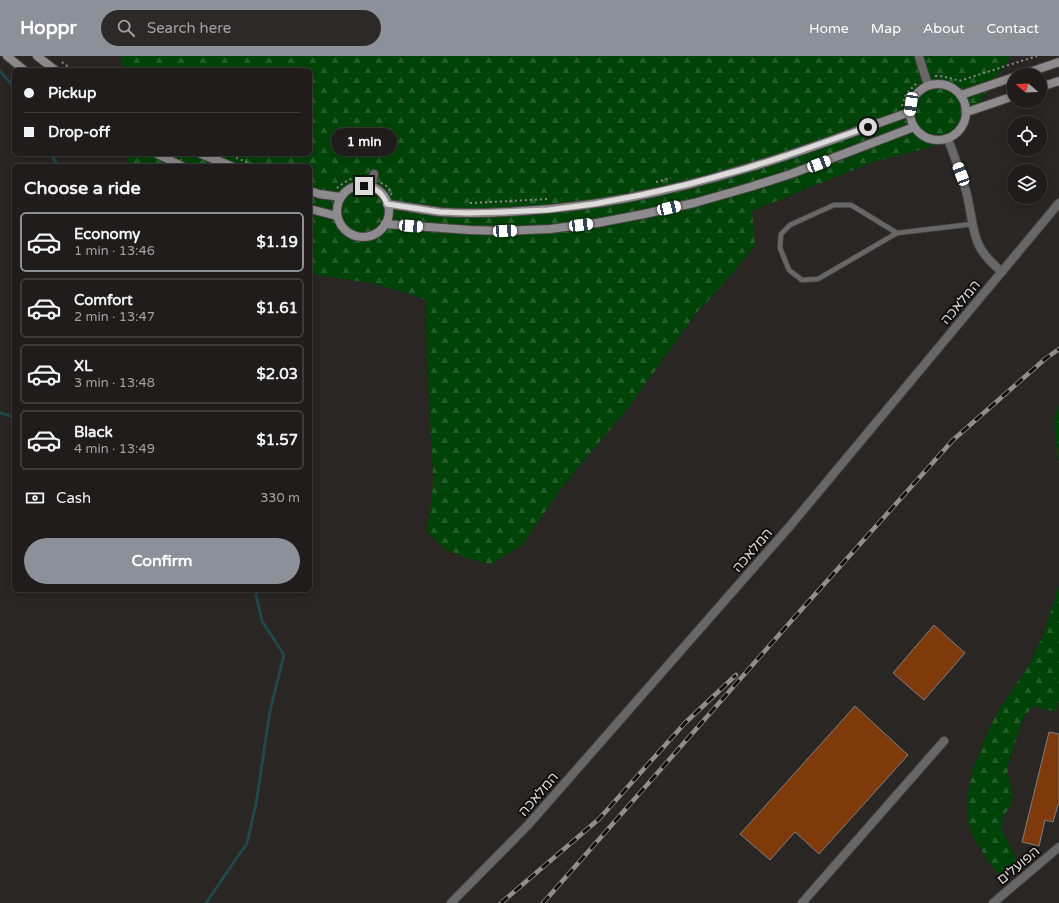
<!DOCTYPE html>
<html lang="en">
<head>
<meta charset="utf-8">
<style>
  body { margin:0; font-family:"Varela Round","Noto Sans Hebrew",sans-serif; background:#2c2928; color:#f1f3f6; height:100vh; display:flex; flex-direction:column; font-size:15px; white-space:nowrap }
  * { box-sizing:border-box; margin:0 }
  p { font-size:13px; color:#a1a1a3 }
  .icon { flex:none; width:22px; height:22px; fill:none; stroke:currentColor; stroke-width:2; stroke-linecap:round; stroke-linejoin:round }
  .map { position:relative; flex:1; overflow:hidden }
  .side { position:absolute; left:12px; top:108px; width:300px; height:428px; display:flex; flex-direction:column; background:#1f1c1b; border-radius:6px; box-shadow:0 2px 10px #0003,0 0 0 1px #3c3a3a }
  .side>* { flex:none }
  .top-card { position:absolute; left:12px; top:12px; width:300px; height:88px; border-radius:6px; box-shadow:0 2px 10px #0003,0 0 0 1px #3c3a3a; display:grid; align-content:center; height:88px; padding:0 12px; background:#1f1c1b }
  .needle { width:26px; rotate:289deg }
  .tools { position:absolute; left:1007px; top:12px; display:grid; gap:8px }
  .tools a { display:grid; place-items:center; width:40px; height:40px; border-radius:50%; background:#1f1c1b; box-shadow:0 2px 10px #0003,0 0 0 1px #3c3a3a; font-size:20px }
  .end { position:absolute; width:18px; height:18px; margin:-9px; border:5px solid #dedcdb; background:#111; box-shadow:0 0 0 2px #111 }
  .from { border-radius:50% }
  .bubble { position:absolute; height:28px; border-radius:14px; background:#1f1c1b; box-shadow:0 2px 10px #0003,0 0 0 1px #3c3a3a; font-size:13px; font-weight:700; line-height:28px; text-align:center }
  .car { position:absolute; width:12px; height:24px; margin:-12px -6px; border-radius:5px; box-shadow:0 0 3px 1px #0007; background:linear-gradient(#fff 24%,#345 0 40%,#fff 0 76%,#345 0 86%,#fff 0) }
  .top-card b { display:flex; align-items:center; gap:14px; height:38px; font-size:15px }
  .top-card b+b { border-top:1px solid #3c3a3a }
  .top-card i { width:10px; height:10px; background:#f1f3f6 }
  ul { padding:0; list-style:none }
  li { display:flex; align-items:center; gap:12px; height:60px; margin:0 8px 6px; padding:0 4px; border:2px solid #3c3a3a; border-radius:6px }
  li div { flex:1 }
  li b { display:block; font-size:15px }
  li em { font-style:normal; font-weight:700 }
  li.current { border-color:#8c9099 }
  li>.icon { width:36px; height:36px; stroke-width:1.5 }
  h2 { padding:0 12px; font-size:18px; line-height:48px }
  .pay { display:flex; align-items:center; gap:10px; height:44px; padding:0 12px; font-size:15px }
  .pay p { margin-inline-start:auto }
  .action { display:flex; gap:8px; margin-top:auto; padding:8px 12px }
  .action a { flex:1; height:46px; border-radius:24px; background:#8c9099; color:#fff; font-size:16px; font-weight:700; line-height:46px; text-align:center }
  header { display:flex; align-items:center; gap:24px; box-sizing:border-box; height:56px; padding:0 20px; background:#8c9099; color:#fff }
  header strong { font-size:19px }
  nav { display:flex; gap:22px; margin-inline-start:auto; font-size:14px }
  .search { width:280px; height:36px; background:#2c2928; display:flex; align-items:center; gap:10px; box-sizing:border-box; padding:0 14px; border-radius:22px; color:#a1a1a3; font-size:15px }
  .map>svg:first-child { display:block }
  .forest { fill:url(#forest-firs) }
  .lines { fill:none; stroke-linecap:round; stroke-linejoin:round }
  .stream { stroke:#22484c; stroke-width:3 }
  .building { fill:#7f3a0c; stroke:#817d7b }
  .service-casing { stroke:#464341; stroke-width:6 }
  .minor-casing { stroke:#464341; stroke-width:10 }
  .tertiary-casing { stroke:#464341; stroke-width:10 }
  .secondary-casing { stroke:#464341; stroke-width:10 }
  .path { stroke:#898685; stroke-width:2; stroke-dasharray:2 3; stroke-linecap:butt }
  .service { stroke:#686768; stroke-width:4.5 }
  .minor { stroke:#686768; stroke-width:8 }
  .tertiary { stroke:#686768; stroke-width:8 }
  .secondary { stroke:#8d8b8d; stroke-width:8 }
  .rail-casing { stroke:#918f8d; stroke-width:4.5 }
  .rail { stroke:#100f0e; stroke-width:3; stroke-dasharray:9; stroke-linecap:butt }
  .route { stroke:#dedcdb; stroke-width:5 }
  .labels { text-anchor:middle; stroke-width:4; stroke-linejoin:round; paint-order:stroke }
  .street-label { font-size:14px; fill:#dedcdb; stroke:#100f0e }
</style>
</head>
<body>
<header>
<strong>Hoppr</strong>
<div class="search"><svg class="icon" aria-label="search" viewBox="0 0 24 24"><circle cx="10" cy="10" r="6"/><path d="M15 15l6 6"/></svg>Search here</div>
<nav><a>Home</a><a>Map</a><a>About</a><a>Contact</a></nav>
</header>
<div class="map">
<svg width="1059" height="847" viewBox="0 0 1059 847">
  <defs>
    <pattern id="forest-firs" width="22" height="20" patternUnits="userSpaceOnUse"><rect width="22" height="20" fill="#004308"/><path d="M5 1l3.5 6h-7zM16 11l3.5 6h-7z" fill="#255e2b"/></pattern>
  </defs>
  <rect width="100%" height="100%" fill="#292624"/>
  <g class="forest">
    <path d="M122,0H1011L993,25L979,48L935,90L873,106L752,155L755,190L719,233L696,257L629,351L586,402L561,433L523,488L492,508L469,503L445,493L426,475C430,457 433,439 433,421C433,401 430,382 430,363C428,323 426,284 426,244L406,237L371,227L310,218V110H128L127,98H310V14H122Z"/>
    <polygon points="1059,349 1059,411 1054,365"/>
    <polygon points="1059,529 1059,645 1056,656 1033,650 1023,662 1007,712 1012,736 1011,749 1003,761 1002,774 1017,804 1012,814 1002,819 996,816 988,805 972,779 968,766 967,741 973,713 989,673 1000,652 1028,611 1044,577"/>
  </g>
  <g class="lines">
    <g class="stream">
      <polyline points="0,15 14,31"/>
      <polyline points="51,98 58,110"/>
      <polyline points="0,357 14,361"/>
      <polyline points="206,847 247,787 256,748 270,655 284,599 262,565 255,534"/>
    </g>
  </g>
  <g class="building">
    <polygon points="934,569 965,597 924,644 893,617"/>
    <polygon points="855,650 908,699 819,798 795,776 770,804 740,778"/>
    <polygon points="1049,676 1059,678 1059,749 1058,749 1053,766 1045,764 1039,790 1022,786"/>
  </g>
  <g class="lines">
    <g class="service-casing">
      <polyline id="service" points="897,177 851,149 834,149 790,169 781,178 780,192 789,214 802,224 818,223 897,177 973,168"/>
    </g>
    <g class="minor-casing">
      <g id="minor">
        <polyline points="919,1 928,29"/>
        <path d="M948,83C954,100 961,117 966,135C971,152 972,182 983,196C988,204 995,210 1002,216"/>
        <polyline points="371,131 374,118"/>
        <polyline points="451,847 528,769 790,470 1059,147"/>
        <polyline points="802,847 944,685"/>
      </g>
    </g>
    <g class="tertiary-casing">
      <polyline id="tertiary" points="993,847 1059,791"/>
    </g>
    <g class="secondary-casing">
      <g id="secondary">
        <polyline points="7,0 24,14"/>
        <polyline points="37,0 55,14"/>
        <polyline points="1021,19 1059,6"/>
        <circle cx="938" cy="56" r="28"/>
        <polyline points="1040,31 1059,25"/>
        <polyline points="961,39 1014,21"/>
        <polyline points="967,56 1014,40"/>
        <polyline points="157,98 182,110"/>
        <polyline points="201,98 231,110"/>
        <circle cx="363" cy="155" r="26"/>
        <polyline points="310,135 319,138 341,141"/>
        <path d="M387,148C405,150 423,154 441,156C467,158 495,157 522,155C597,151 672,135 744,113C800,97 855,75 910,56"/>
        <polyline points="310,153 337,160"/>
        <polyline points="385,168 470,174 505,175 550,173 597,167 644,158 694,147 750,131 791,118 914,71"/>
      </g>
    </g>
    <g class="path">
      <polyline points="62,6 72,14"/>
      <path d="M935,20C944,20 951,22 959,25L1037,0"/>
      <polyline points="902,50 906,38 918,26"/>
      <polyline points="236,102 258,110"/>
      <polyline points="656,126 671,122"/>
      <polyline points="381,127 388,131 392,140"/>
      <path d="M337,132C344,126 355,119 364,121"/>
      <polyline points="470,147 549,143"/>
    </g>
    <use href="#service" class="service"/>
    <use href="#minor" class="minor"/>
    <use href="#tertiary" class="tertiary"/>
    <use href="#secondary" class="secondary"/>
    <g class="rail-casing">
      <g id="rail">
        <polyline points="501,847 599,763 685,667 736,619"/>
        <polyline points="543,847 793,563 953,384 1045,303 1059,293"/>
      </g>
    </g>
    <use href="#rail" class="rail"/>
  </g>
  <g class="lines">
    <path class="route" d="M364,130C376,132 382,136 387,148L440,156L468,157L505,156L548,154L594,148L641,139L689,128L744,113L785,100L868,71"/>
  </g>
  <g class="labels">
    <g class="street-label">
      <text transform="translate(960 246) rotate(-50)" y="5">המלאכה</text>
      <text transform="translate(752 494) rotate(-49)" y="5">המלאכה</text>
      <text transform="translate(538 738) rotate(-49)" y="5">המלאכה</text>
      <text transform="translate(1018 809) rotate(-40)" y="5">הפועלים</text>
    </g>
  </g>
</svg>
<div class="tools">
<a><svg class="needle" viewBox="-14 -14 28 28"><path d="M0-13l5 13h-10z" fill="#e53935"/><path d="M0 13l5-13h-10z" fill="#a1a1a3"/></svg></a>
<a><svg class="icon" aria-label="locate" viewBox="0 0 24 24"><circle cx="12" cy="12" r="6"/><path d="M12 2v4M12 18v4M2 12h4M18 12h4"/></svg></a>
<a><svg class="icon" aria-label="layers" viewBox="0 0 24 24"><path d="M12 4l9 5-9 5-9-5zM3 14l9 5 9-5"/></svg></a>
</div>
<i class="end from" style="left:868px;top:71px"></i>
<i class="end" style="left:364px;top:130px"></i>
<div class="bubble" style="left:331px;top:72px;width:66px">1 min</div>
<i class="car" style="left:911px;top:48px;rotate:188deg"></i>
<i class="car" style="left:819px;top:108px;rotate:69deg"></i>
<i class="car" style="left:961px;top:118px;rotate:339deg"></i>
<i class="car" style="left:669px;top:152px;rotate:77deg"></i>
<i class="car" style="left:581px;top:169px;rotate:83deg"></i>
<i class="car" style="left:411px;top:170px;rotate:94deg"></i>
<i class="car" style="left:505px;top:175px;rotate:87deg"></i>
<div class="top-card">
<b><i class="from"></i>Pickup</b>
<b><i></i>Drop-off</b>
</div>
<section class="side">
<h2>Choose a ride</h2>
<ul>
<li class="current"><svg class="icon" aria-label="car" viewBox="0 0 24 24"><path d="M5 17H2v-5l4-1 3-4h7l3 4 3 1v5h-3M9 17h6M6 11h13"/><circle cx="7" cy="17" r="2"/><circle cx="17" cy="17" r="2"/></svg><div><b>Economy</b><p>1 min · 13:46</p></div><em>$1.19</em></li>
<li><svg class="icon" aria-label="car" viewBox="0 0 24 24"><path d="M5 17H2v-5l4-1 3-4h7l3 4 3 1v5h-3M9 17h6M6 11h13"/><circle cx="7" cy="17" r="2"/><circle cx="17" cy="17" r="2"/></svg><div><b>Comfort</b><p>2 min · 13:47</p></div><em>$1.61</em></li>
<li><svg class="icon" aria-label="car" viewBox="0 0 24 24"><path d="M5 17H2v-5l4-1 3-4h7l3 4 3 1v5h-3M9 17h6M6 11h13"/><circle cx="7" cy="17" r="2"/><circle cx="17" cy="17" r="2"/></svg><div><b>XL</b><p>3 min · 13:48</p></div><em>$2.03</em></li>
<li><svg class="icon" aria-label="car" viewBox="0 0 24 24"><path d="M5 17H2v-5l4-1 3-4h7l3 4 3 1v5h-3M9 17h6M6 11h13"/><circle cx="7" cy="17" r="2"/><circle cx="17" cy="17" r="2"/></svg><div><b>Black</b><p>4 min · 13:49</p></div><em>$1.57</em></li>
</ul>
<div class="pay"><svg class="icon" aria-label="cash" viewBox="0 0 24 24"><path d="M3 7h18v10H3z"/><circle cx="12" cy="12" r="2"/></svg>Cash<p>330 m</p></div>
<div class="action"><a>Confirm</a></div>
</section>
</div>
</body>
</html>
